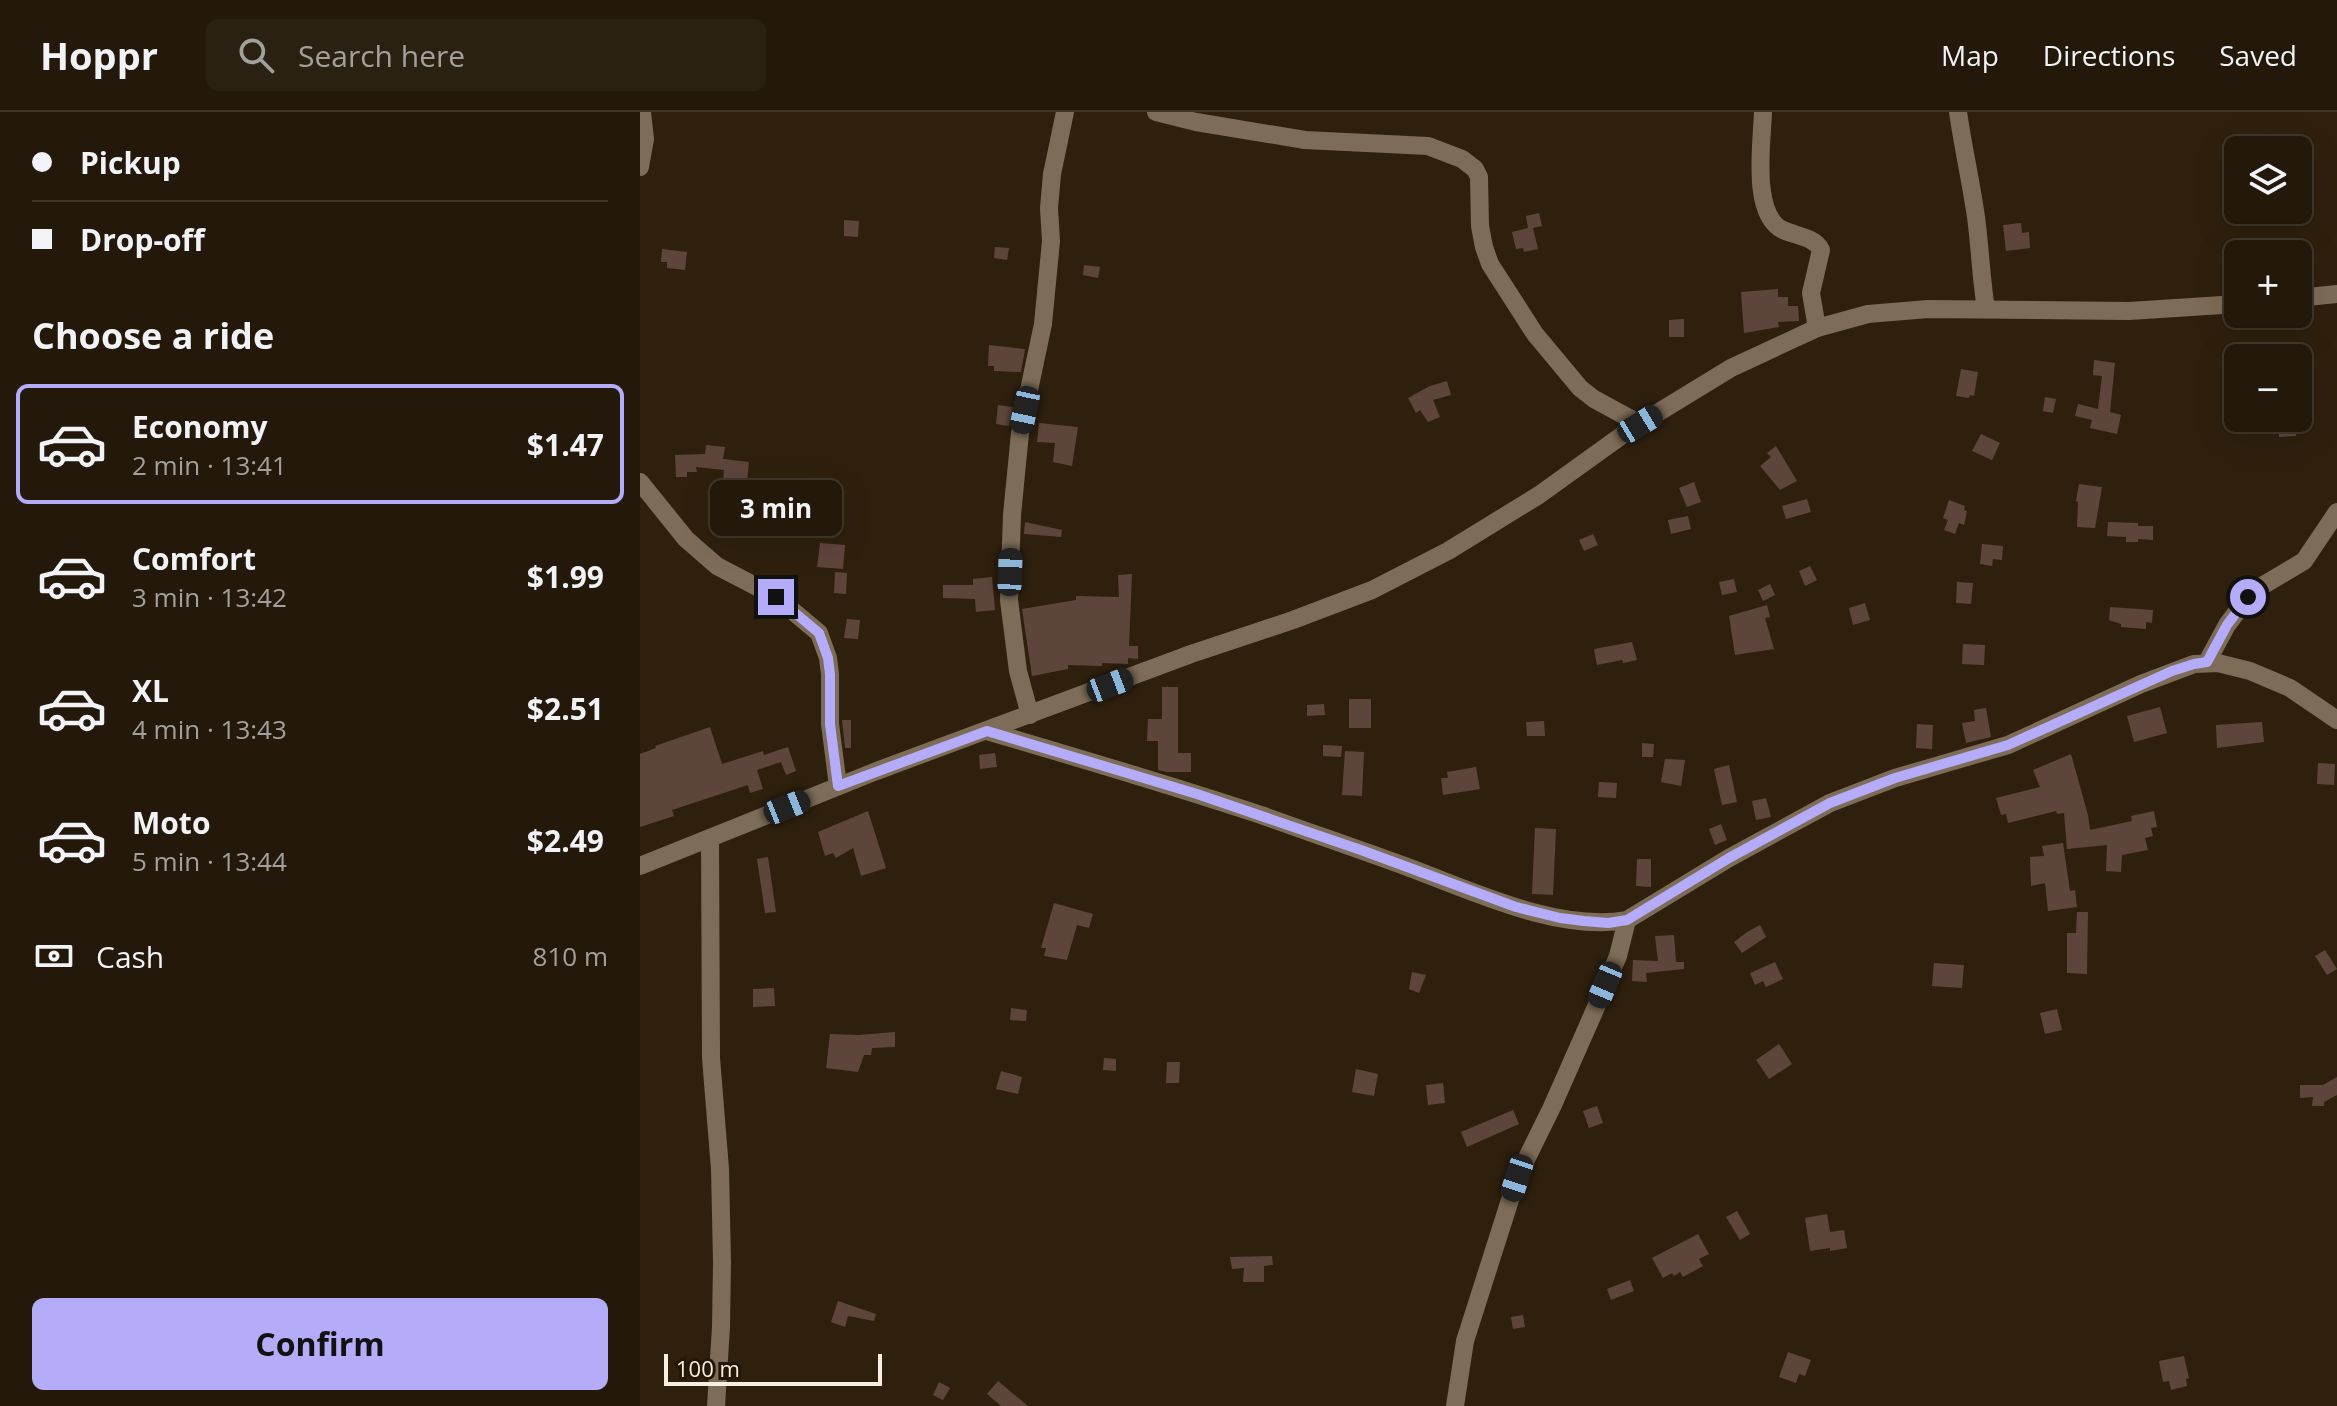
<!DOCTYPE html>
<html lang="en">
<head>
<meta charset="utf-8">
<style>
  body { margin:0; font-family:"Open Sans",sans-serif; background:#2b2113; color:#f1f3f6; height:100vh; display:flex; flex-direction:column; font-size:30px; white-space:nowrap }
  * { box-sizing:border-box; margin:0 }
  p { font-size:26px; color:#a3a09c }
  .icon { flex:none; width:44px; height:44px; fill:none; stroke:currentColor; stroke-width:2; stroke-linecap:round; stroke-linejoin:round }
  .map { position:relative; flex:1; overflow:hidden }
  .details { display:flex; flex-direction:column; background:#23180a; width:640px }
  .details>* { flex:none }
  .top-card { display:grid; align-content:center; height:176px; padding:0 32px; background:#23180a }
  .tools { position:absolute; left:1584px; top:24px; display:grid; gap:16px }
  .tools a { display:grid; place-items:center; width:88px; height:88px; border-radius:12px; background:#23180a; box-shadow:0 8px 32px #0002,0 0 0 2px #40372b; font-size:40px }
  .scale { position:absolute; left:24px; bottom:20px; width:218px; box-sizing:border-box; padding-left:8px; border:4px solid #f8eee2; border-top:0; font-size:22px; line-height:28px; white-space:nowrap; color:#f8eee2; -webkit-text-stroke:6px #251705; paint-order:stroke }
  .end { position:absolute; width:36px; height:36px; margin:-18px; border:10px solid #b4acf9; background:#111; box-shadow:0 0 0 4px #111 }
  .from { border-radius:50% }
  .bubble { position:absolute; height:56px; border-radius:12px; background:#23180a; box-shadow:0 8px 32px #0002,0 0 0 2px #40372b; font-size:26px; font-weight:700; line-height:56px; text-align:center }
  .car { position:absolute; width:24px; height:48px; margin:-24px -12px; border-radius:10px; box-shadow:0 0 6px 2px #0007; background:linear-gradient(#222 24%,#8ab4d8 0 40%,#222 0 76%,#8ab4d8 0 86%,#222 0) }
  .top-card b { display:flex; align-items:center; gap:28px; height:76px; font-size:30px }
  .top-card b+b { border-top:2px solid #40372b }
  .top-card i { width:20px; height:20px; background:#f1f3f6 }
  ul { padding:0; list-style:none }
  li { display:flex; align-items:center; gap:24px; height:120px; margin:0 16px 12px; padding:0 16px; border:4px solid transparent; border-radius:12px }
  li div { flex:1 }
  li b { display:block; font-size:30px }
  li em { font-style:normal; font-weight:700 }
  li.current { border-color:#b4acf9 }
  li>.icon { width:72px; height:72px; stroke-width:1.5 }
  h2 { padding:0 32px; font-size:36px; line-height:96px }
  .pay { display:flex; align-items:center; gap:20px; height:88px; padding:0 32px; font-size:30px }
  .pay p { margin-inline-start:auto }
  .button { display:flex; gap:16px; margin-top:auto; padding:16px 32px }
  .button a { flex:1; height:92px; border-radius:12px; background:#b4acf9; color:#111; font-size:32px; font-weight:700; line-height:92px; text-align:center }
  header { display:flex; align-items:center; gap:48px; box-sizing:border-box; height:112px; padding:0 40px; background:#23180a; border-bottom:2px solid #40372b }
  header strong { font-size:38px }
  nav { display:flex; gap:44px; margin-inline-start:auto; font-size:28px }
  .search { width:560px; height:72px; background:#2b2113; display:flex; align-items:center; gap:20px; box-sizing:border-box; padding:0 28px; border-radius:12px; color:#a3a09c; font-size:30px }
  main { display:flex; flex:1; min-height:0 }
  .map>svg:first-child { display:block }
  .building { fill:#5e453c }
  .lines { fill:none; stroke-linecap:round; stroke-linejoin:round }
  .minor { stroke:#7d6c57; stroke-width:18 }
  .route { stroke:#b4acf9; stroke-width:10 }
</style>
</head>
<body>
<header>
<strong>Hoppr</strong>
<div class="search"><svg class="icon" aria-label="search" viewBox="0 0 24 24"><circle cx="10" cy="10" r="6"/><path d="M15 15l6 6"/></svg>Search here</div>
<nav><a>Map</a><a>Directions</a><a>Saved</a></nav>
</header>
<main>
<section class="details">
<div class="top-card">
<b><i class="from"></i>Pickup</b>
<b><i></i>Drop-off</b>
</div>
<h2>Choose a ride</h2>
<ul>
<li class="current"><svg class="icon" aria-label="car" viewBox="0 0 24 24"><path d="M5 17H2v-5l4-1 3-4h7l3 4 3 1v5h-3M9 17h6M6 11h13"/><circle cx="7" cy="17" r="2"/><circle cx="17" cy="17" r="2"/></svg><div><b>Economy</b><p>2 min · 13:41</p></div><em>$1.47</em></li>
<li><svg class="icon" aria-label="car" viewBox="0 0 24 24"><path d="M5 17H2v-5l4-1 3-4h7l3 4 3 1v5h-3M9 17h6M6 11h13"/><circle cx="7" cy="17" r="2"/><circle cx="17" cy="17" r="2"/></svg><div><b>Comfort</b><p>3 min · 13:42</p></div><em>$1.99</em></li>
<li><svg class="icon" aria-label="car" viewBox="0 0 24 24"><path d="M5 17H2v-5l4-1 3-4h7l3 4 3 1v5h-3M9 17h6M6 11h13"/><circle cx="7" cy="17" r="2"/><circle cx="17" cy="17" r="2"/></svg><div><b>XL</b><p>4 min · 13:43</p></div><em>$2.51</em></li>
<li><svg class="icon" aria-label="car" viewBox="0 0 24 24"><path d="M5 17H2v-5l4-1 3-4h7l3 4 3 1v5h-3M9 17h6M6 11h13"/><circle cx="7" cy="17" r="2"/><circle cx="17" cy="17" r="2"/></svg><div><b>Moto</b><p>5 min · 13:44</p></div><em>$2.49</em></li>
</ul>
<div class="pay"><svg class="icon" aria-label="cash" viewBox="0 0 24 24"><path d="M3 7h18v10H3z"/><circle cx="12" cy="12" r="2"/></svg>Cash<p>810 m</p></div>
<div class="button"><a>Confirm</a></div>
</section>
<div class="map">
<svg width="1697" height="1294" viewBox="0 0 1697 1294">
  <rect width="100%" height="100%" fill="#2f200e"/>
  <g class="building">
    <polygon points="899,101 902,114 893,116 898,137 884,140 883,136 876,137 872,120 888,116 886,104"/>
    <polygon points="204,108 219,109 218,125 204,124"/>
    <polygon points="1381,111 1382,121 1389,120 1390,136 1366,139 1363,113"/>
    <polygon points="355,135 369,136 367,148 354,146"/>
    <polygon points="22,137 47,140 45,158 27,156 27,150 21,150"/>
    <polygon points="444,153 460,155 458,166 443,163"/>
    <polygon points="1138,177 1138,185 1148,185 1148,194 1158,194 1159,209 1138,210 1139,215 1104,221 1101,180"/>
    <polygon points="1044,207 1044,225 1029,225 1029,208"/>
    <polygon points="349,233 385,237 381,260 354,259 354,254 348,254"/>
    <polygon points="1454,248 1475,251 1470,300 1481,303 1477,322 1450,316 1452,308 1435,304 1438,292 1458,297 1462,264 1453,263"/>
    <polygon points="1321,257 1338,260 1334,284 1330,283 1329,286 1316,284"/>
    <polygon points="807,269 811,283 793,288 800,305 788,310 780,298 776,301 768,286 790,274"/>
    <polygon points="1405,285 1416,287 1413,301 1403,299"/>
    <polygon points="358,293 373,295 369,314 356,312"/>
    <polygon points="1639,306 1665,306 1665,317 1656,317 1656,324 1639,325"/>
    <polygon points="399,311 438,315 432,354 413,350 415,331 397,330"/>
    <polygon points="1341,322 1360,331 1352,348 1332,339"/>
    <polygon points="66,333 85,335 83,347 109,350 107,369 99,368 98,371 83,369 84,358 56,355 57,360 47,360 47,365 36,365 35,343 65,342"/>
    <polygon points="1136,334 1157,369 1140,378 1120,354 1131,345 1127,341"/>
    <polygon points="1054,370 1061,390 1047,395 1039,376"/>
    <polygon points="1439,372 1462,375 1455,416 1437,415 1438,390 1436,389"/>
    <polygon points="1167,387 1171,400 1146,407 1142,394"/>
    <polygon points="1309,388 1325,394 1324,398 1327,399 1324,413 1319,411 1315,422 1304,418 1308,408 1303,406"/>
    <polygon points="1048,404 1051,417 1031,422 1028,408"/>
    <polygon points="385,410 422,418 421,425 384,422"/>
    <polygon points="1468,410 1498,411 1498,414 1513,414 1513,428 1498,427 1498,430 1486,430 1486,425 1467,424"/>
    <polygon points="953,422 958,433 944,439 939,428"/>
    <polygon points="180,431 205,433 203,457 177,455"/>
    <polygon points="1342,432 1363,434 1362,448 1353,447 1352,454 1340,452"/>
    <polygon points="1170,454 1177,468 1165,474 1159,459"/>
    <polygon points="195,460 207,461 206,482 194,481"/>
    <polygon points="492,462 489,534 498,534 498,547 488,546 488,552 462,551 462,554 428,553 428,557 392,564 382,497 436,488 436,484 479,485 478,463"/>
    <polygon points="352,465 355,498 336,500 335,487 303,486 303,473 333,473 333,467"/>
    <polygon points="1094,467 1097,480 1082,483 1079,470"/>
    <polygon points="1317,470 1333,471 1331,492 1316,491"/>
    <polygon points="1130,472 1135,483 1123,489 1118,478"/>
    <polygon points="1225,491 1230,508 1213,513 1209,496"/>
    <polygon points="1127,493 1130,505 1125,506 1134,537 1095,543 1089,504"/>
    <polygon points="1470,495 1513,498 1512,511 1506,510 1506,517 1481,515 1481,512 1469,508"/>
    <polygon points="207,507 220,508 218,527 204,526"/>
    <polygon points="992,530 997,548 983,551 982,548 957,553 954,537"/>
    <polygon points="1323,532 1345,533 1344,553 1322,552"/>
    <polygon points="522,575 538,575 538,641 551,641 551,660 527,660 518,658 518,629 507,629 508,607 522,607"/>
    <rect x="709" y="587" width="22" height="29"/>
    <polygon points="684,592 685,603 667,604 667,593"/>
    <polygon points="1520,595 1527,621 1494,630 1487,604"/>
    <polygon points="1346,596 1351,625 1326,631 1322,611 1335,609 1334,598"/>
    <polygon points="202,608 211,608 211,636 205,636"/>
    <polygon points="904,609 905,624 887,624 886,610"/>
    <polygon points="1622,610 1624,630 1577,636 1576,613"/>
    <polygon points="1277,612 1293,613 1292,637 1276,636"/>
    <polygon points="70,615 82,652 123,639 124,643 148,635 156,659 146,663 141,650 117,658 123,677 110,681 108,673 32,698 34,704 0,715 0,642 16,636 15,634"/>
    <polygon points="1002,631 1014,632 1013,645 1002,645"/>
    <polygon points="683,633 702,634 701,645 683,644"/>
    <polygon points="705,639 724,640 722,684 702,683"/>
    <polygon points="355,641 357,655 340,657 339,643"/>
    <polygon points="1431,642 1448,703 1450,718 1492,709 1491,704 1514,699 1517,715 1511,716 1513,724 1505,726 1508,738 1482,743 1481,760 1466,759 1467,733 1427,737 1424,701 1417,702 1416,699 1368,711 1366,702 1361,703 1356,686 1400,675 1393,658"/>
    <polygon points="1025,647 1045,648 1041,674 1021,670"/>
    <polygon points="1678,651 1695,652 1694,673 1677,672"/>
    <polygon points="1089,653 1097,690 1082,693 1074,657"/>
    <polygon points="836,655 840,677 803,683 801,666 808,666 807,660"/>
    <polygon points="959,670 977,671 976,686 958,685"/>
    <polygon points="1126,686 1131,705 1116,708 1112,689"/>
    <polygon points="228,699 246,756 221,764 213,736 196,746 193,741 185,744 178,720"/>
    <polygon points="1081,712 1087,728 1075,733 1069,717"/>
    <polygon points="895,716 916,717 913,783 892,782"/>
    <polygon points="1423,731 1430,779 1435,778 1437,795 1408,799 1405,771 1391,774 1390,745 1404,744 1402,734"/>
    <polygon points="128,745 136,800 125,801 117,747"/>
    <polygon points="997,747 1011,747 1011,775 996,774"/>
    <polygon points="414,791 453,802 449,816 437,813 427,848 404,844 406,836 401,836"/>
    <polygon points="1437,800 1448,800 1447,862 1427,861 1427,821 1436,821"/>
    <polygon points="1120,813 1126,825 1102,841 1094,830 1107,820"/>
    <polygon points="1034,823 1036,850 1044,850 1044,857 1006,861 1007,870 992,869 993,848 1018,849 1015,824"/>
    <polygon points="1685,838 1697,857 1687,863 1675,844"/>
    <polygon points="1135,850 1143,867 1126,875 1123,869 1115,873 1110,861"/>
    <polygon points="1294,851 1324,853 1322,876 1292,874"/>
    <polygon points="772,860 786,863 779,881 769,877"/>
    <polygon points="134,876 135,894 113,895 113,877"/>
    <polygon points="371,896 387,898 386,909 370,908"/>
    <polygon points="1417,897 1422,918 1405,922 1400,901"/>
    <polygon points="255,920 255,935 232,936 231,943 224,943 218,960 186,956 190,922 219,923"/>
    <polygon points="1139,932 1152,952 1129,967 1116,948"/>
    <polygon points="464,946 476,947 476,959 463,958"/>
    <polygon points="527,950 540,950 539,971 526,971"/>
    <polygon points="716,957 738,962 734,984 712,980"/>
    <polygon points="361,959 382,965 378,982 356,977"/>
    <polygon points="1697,965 1697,983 1684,990 1684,994 1672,994 1673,985 1660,986 1660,973 1683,973"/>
    <polygon points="803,971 805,991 788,993 786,973"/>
    <polygon points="957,994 963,1011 949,1016 943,999"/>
    <polygon points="873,998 879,1012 827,1035 821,1020"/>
    <polygon points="1097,1099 1110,1122 1100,1128 1086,1105"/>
    <polygon points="1187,1102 1190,1120 1204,1118 1207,1136 1190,1139 1190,1136 1170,1139 1165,1106"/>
    <polygon points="1058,1122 1069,1142 1059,1147 1063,1154 1043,1165 1040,1160 1034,1164 1032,1161 1023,1166 1012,1146"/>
    <polygon points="632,1144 633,1153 624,1154 624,1170 603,1170 604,1156 592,1157 590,1145"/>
    <polygon points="990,1168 994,1179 971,1188 967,1177"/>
    <polygon points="198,1189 236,1202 234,1209 208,1204 205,1215 191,1210"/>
    <polygon points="883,1203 885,1215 873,1217 871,1205"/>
    <polygon points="1148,1240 1171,1248 1165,1264 1159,1262 1156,1271 1139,1265"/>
    <polygon points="1544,1244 1549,1266 1546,1267 1547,1274 1531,1278 1529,1269 1523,1270 1519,1249"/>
    <polygon points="358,1269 388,1294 361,1294 347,1282"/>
    <polygon points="299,1270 310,1276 303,1288 293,1283"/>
  </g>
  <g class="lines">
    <g class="minor">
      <polyline points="516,0 556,10 665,28 788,34 822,47 835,57 839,65 840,114 844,135 850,152 895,222 940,276 954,287 1000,312"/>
      <path d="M1123,0C1122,30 1111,103 1143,118C1156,124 1175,125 1181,138L1171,181L1177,216"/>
      <path d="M1318,0C1323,35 1331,70 1336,105C1340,135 1341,166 1346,197"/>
      <polyline points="0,55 5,27 2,0"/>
      <polyline points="1658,186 1697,182"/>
      <polyline points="0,370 46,427 77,454 136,485 179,521 188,546 190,562 190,612 198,674"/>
      <polyline points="1567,550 1587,513 1608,485 1622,474 1664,449 1697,400"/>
      <polyline points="390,603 378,559 369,488 372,403 380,321 403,212 411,129 409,96 412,62 425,0"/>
      <path d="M347,619C439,646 530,673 621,703C671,721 721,738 770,756C835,780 918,820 987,808L1089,746L1190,691L1255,666L1368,633L1501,572L1554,552L1578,551L1610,559L1650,576L1697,608"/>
      <polyline points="70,726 71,946 80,1057 82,1150 81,1215 76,1294"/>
      <polyline points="0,754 234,660 551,542 653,508 732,478 808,439 899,383 988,319 1091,256 1177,216 1228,202 1288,197 1489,199 1598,192"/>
      <polyline points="815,1294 825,1229 877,1066 912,995 953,902 978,844 987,808"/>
    </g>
  </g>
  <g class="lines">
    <polyline class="route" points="136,485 179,521 188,546 190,562 190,612 198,674 347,619 557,682 721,738 876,795 920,806 944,809 968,811 987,808 1089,746 1190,691 1255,666 1368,633 1532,559 1554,552 1567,550 1587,513 1608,485"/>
  </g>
</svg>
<div class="tools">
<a><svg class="icon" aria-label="layers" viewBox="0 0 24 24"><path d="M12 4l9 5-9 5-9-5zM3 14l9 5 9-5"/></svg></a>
<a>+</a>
<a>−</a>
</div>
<div class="scale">100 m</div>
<i class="end from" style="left:1608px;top:485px"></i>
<i class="end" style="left:136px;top:485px"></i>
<div class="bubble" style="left:70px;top:368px;width:132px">3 min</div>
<i class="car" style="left:385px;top:298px;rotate:192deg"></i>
<i class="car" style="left:1000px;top:312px;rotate:59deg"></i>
<i class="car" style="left:370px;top:460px;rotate:2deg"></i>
<i class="car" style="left:470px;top:573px;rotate:69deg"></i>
<i class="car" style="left:147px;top:695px;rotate:68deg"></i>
<i class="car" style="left:965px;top:873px;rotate:203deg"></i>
<i class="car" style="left:877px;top:1066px;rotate:198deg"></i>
</div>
</main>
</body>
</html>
